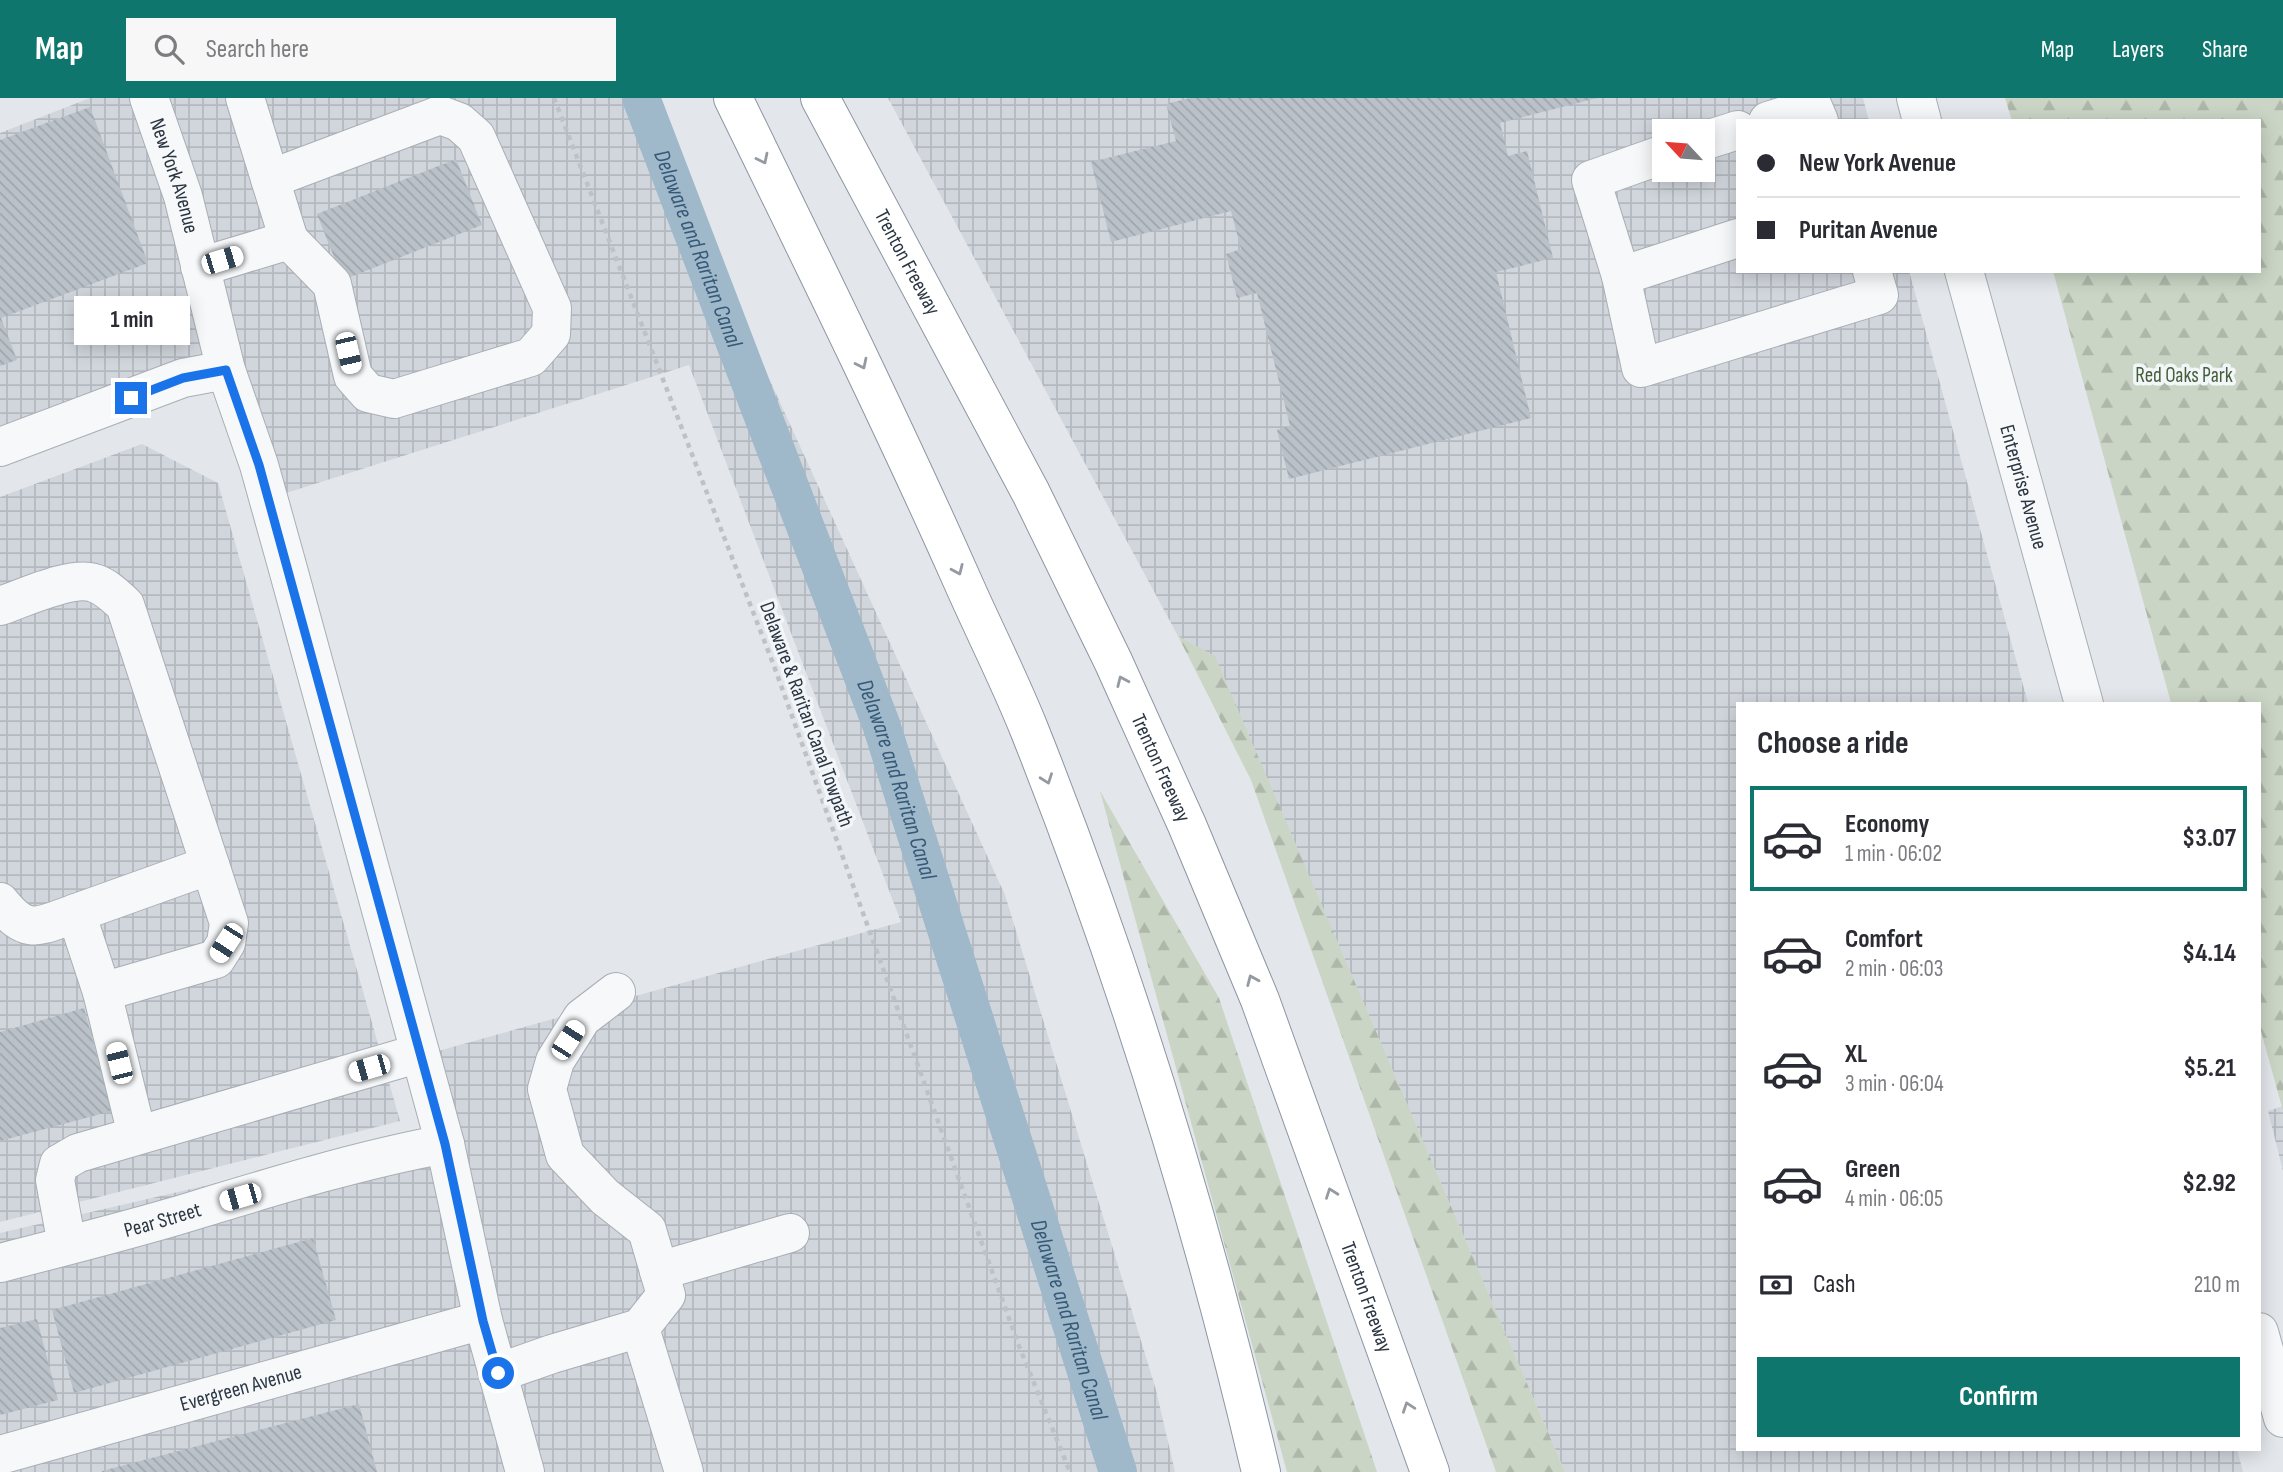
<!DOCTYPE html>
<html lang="en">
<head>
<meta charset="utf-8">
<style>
  body { margin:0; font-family:"Sofia Sans Condensed",sans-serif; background:#f7f7f7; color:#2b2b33; height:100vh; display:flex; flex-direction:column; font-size:26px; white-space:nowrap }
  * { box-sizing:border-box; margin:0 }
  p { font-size:23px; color:#7c7c81 }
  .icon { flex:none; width:38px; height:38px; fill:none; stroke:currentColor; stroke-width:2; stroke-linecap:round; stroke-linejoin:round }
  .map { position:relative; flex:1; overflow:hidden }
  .panel { position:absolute; left:1736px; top:604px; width:525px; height:749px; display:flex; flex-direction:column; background:#fff; border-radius:0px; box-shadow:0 4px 18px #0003 }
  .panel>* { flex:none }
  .banner { position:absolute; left:1736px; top:21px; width:525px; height:154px; border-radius:0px; box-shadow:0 4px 18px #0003; display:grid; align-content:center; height:154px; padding:0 21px; background:#fff }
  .needle { width:46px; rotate:296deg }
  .fabs { position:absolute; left:1652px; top:21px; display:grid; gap:14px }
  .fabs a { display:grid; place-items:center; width:63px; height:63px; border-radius:0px; background:#fff; box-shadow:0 4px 18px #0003; font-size:35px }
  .end { position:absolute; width:32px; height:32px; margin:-16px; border:9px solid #1a73e8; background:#fff; box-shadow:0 0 0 4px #fff }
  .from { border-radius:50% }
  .bubble { position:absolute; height:49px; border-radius:0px; background:#fff; box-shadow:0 4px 18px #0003; font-size:23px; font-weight:700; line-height:49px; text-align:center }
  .car { position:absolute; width:21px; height:42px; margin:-21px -10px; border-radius:9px; box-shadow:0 0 5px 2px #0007; background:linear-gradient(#fff 24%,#345 0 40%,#fff 0 76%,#345 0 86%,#fff 0) }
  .banner b { display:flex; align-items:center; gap:24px; height:66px; font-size:26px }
  .banner b+b { border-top:2px solid #e1e1e2 }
  .banner i { width:18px; height:18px; background:#2b2b33 }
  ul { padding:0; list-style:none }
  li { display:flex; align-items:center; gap:21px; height:105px; margin:0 14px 10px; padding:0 7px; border:4px solid transparent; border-radius:0px }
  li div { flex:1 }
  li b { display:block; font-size:26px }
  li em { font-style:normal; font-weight:700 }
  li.on { border-color:#0f766e }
  li>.icon { width:63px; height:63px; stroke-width:1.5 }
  h2 { padding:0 21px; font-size:32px; line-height:84px }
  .pay { display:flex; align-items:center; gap:18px; height:77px; padding:0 21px; font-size:26px }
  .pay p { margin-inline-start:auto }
  .action { display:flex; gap:14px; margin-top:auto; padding:14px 21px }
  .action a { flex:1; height:80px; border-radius:0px; background:#0f766e; color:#fff; font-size:28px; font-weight:700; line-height:80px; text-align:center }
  header { display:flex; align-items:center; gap:42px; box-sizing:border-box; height:98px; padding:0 35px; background:#0f766e; color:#fff }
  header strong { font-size:33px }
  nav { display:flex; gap:38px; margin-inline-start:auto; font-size:24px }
  .search { width:490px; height:63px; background:#f7f7f7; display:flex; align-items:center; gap:18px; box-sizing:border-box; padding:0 24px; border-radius:0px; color:#7c7c81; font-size:26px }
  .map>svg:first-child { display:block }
  .industrial { fill:url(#industrial-grid); fill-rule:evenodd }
  .forest { fill:url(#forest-firs) }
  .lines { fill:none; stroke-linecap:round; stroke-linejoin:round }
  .canal { stroke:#9fb8ca; stroke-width:38 }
  .building { fill:url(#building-back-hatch) }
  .minor-casing { stroke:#a8aeb5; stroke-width:40 }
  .highway-casing { stroke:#8b96a2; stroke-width:40 }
  .path { stroke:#bdc2c6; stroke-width:4.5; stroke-dasharray:5 5; stroke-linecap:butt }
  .minor { stroke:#f6f8f9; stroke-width:38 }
  .highway { stroke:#fff; stroke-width:38 }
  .oneway { stroke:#959aa1 }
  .route { stroke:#1a73e8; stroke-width:9 }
  .labels { text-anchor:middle; stroke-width:7; stroke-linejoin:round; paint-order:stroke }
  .street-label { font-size:21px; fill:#2b3643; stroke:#f3f6f8 }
  .park-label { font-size:21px; fill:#445f39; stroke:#f3f6f8 }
  .water-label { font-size:23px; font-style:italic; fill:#355977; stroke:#f3f6f8 }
</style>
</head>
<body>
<header>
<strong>Map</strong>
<div class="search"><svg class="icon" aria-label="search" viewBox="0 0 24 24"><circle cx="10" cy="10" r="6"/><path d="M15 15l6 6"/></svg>Search here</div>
<nav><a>Map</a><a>Layers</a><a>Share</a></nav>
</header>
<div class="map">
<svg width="2283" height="1374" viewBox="0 0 2283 1374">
  <defs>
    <pattern id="industrial-grid" width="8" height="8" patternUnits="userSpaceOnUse" patternTransform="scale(1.75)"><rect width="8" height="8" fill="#d1d6dd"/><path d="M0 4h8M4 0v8" fill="none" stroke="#b4b8bf"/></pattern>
    <pattern id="forest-firs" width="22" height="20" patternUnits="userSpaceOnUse" patternTransform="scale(1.75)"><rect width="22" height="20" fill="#cad5c5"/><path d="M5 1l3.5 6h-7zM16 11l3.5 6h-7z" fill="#aeb7aa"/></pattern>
    <pattern id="building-back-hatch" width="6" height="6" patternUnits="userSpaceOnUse" patternTransform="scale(1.75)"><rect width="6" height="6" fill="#bac1c8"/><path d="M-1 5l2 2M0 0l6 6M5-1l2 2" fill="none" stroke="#a0a6ad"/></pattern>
  </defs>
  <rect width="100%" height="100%" fill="#e3e7eb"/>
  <g class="industrial">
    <polygon points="90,0 641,0 1005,797 1156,1292 1175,1374 0,1374 0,1135 433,1035 413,960 901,824 689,267 261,403 217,263 0,344 0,35"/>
    <path d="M888,0H1863L1869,23H1738V173H1909L2028,605L1738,606V1351H2237L2243,1374H1565L1215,559L1178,538ZM1664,33H1703V72H1664Z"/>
    <polygon points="142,346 218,385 400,1023 0,1124 0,399"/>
    <polygon points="2283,1008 2283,1073 2268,1013"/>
  </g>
  <g class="forest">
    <polygon points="2005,0 2283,0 2283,1013 2259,926 2259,606 2171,605 2053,173 2259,173 2259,23 2012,23"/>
    <polygon points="1178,538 1215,558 1565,1374 1496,1374 1251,682"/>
    <polygon points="1100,693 1219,900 1377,1374 1287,1374"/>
  </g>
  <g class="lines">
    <path class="canal" id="s1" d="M641,0L881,626L1118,1374"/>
  </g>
  <g class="building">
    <polygon points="1190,0 1597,0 1500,25 1508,58 1527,53 1553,160 1496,174 1531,320 1289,381 1277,332 1290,328 1257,195 1237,200 1226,156 1241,151 1231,113 1111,144 1091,64 1176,43 1166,6"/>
    <polygon points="90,9 148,165 1,220 17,262 0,268 0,42"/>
    <polygon points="456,61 482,127 343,182 317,116"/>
    <polygon points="84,910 112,1013 0,1043 0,934"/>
    <polygon points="313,1140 336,1222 74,1295 52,1212"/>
    <polygon points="37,1221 58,1302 0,1317 0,1230"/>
    <polygon points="359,1306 377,1374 102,1374 102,1373"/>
  </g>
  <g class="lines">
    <g class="minor-casing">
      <g id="minor">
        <path id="s2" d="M149,0L183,98L226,272L259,367L288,471L445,1046L483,1222L525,1374"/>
        <polyline points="1916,0 1922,23"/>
        <polyline points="1768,23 1813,9 1819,23"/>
        <polyline points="1703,43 1738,32"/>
        <polyline points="270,81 440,17 459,24 476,39 552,210 551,236 531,259 394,301 368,295 353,278 332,186 289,142"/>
        <polyline points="1738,140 1621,178 1641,270 1879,197 1872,173"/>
        <polyline points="200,169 289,142 245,0"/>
        <path id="s3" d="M1964,173L2084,606"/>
        <polyline points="1621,178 1591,82 1664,56"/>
        <polyline points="0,349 183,280 226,272"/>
        <path d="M0,508C24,500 72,477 94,485C107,489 116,499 125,507L229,825L226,845L216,861L102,894"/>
        <path d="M0,804C28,839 39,828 76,815"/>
        <polyline points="616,894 582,920 555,963 547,991 565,1057 605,1099 647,1132 666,1197 640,1230 684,1374"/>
        <polyline points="137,1037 102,894 76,815 210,767"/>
        <polyline points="67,1147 55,1082 59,1066 78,1055 420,955"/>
        <path id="s4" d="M0,1165C59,1150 118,1135 176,1118C265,1091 354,1063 445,1046"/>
        <polyline points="659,1173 790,1135"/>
        <polyline points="2259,1234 2283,1320"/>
        <polyline points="498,1275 552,1256 640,1230"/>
        <path id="s5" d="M0,1357L483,1222"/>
      </g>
    </g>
    <g class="highway-casing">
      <g id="highway">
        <path d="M733,0C811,160 890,320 962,482C984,532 1009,581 1029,631C1125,872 1202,1122 1261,1374"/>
        <path id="s6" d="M820,0L1031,395L1113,563L1187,727L1260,902L1430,1374"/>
      </g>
    </g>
    <polyline class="path" points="554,0 774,568 1019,1248 1070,1374"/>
    <use href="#minor" class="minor"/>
    <use href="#highway" class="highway"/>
  </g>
  <defs><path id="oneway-chevron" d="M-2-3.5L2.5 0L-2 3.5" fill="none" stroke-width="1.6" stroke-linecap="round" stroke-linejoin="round" transform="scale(1.75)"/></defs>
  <g class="oneway">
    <use href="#oneway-chevron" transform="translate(763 61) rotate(64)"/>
    <use href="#oneway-chevron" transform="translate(862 266) rotate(64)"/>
    <use href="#oneway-chevron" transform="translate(958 472) rotate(66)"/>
    <use href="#oneway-chevron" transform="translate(1122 583) rotate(-114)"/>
    <use href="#oneway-chevron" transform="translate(1047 681) rotate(70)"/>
    <use href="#oneway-chevron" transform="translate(1252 882) rotate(-113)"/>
    <use href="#oneway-chevron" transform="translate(1331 1095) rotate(-110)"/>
    <use href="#oneway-chevron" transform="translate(1408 1309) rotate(-109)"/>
  </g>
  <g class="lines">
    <polyline class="route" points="131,300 183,280 226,272 259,367 445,1046 483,1223 498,1275"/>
  </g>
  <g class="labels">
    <g class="street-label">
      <text dy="7" stroke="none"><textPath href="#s2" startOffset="82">New York Avenue</textPath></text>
      <text dy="7" stroke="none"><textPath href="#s6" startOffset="186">Trenton Freeway</textPath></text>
      <text dy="7" stroke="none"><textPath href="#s3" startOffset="224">Enterprise Avenue</textPath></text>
      <text transform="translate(807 616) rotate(70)" y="7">Delaware &amp; Raritan Canal Towpath</text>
      <text dy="7" stroke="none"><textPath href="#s6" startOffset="752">Trenton Freeway</textPath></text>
      <text dy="7" stroke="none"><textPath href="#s4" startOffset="168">Pear Street</textPath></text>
      <text dy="7" stroke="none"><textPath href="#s6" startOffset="1320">Trenton Freeway</textPath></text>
      <text dy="7" stroke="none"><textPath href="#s5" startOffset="250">Evergreen Avenue</textPath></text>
    </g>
    <g class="park-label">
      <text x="2184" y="284">Red Oaks Park</text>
    </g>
    <g class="water-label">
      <text dy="8" stroke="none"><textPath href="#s1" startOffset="161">Delaware and Raritan Canal</textPath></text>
      <text dy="8" stroke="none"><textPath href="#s1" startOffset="728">Delaware and Raritan Canal</textPath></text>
      <text dy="8" stroke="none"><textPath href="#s1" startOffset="1295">Delaware and Raritan Canal</textPath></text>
    </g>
  </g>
</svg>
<div class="fabs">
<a><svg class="needle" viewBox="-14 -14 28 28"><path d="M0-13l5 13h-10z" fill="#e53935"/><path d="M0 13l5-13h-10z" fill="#7c7c81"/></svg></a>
</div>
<i class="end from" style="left:498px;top:1275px"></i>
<i class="end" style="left:131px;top:300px"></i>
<div class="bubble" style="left:74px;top:198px;width:116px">1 min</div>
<i class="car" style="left:222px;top:162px;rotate:73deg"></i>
<i class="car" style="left:348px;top:255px;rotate:167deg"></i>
<i class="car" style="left:226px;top:845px;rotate:213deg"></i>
<i class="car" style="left:568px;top:942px;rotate:33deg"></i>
<i class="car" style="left:119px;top:965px;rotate:346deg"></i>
<i class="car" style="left:369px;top:970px;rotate:254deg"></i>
<i class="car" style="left:240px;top:1099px;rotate:254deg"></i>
<div class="banner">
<b><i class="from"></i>New York Avenue</b>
<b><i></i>Puritan Avenue</b>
</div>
<section class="panel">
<h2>Choose a ride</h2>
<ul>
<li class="on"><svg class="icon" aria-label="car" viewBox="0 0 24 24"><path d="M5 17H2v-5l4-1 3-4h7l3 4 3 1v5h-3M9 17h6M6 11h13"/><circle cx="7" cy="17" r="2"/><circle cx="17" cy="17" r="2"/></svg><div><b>Economy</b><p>1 min · 06:02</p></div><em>$3.07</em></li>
<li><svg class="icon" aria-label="car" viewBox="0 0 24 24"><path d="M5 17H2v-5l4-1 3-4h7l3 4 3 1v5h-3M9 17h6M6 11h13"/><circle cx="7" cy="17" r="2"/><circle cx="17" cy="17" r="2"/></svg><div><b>Comfort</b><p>2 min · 06:03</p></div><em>$4.14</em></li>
<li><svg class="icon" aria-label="car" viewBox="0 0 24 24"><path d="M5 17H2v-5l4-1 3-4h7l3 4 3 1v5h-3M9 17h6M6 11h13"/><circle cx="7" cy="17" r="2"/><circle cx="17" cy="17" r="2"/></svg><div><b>XL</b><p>3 min · 06:04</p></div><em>$5.21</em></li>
<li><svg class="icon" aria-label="car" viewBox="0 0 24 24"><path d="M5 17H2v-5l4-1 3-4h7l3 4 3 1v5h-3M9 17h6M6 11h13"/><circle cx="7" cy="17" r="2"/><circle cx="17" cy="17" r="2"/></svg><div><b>Green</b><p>4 min · 06:05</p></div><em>$2.92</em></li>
</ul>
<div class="pay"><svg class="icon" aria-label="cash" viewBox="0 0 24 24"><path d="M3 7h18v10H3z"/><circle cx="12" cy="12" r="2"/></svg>Cash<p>210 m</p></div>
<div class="action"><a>Confirm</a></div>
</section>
</div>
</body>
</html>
